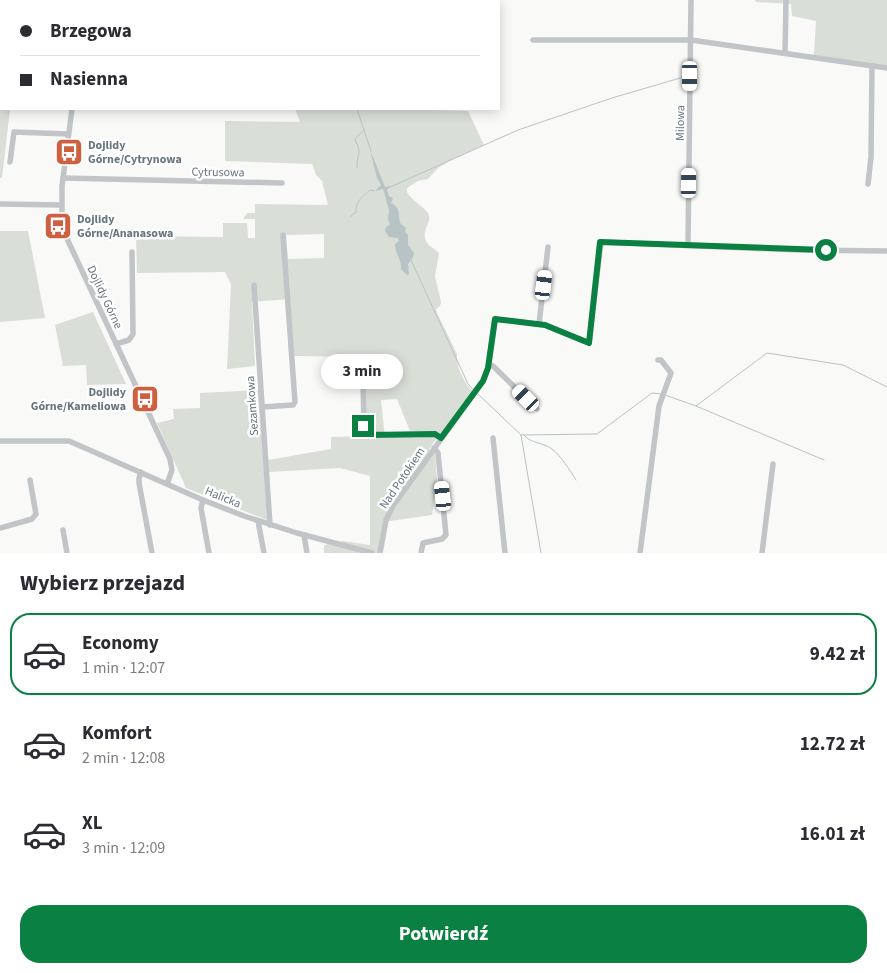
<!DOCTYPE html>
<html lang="pl">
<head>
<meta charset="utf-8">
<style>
  body { margin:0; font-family:"Source Sans 3",sans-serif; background:#f7f7f7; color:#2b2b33; height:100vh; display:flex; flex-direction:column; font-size:19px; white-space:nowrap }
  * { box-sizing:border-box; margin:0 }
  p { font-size:16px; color:#7c7c81 }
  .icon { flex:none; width:28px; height:28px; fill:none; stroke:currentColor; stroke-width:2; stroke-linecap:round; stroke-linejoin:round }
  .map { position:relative; height:553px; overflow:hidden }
  .sheet { display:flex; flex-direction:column; background:#fff; flex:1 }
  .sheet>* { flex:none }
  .top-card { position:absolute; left:0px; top:0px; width:500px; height:110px; box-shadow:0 2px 12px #0003; display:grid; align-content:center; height:110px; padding:0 20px; background:#fff }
  .end { position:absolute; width:22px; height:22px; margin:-11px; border:6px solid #0b8043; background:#fff; box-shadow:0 0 0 2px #fff }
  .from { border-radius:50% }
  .bubble { position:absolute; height:35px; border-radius:18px; background:#fff; box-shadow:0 2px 12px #0003; font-size:16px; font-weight:700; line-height:35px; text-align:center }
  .car { position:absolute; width:15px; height:30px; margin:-15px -8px; border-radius:6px; box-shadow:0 0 4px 1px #0007; background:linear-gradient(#fff 24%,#345 0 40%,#fff 0 76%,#345 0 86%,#fff 0) }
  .top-card b { display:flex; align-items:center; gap:18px; height:48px; font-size:19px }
  .top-card b+b { border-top:1px solid #e1e1e2 }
  .top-card i { width:12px; height:12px; background:#2b2b33 }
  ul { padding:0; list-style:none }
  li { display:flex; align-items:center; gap:15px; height:82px; margin:0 10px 8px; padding:0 10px; border:2px solid transparent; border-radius:20px }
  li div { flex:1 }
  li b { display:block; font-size:19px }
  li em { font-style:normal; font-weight:700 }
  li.selected { border-color:#0b8043 }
  li>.icon { width:45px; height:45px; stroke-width:1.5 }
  h2 { padding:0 20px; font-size:22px; line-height:60px }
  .action { display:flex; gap:10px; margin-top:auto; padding:10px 20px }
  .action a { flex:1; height:58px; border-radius:20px; background:#0b8043; color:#fff; font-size:20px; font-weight:700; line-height:58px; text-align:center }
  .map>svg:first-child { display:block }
  .green { fill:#d9ded7; fill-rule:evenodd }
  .water { fill:#b8c3c6 }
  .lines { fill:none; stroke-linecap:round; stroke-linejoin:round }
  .stream { stroke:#b8c3c6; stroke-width:1 }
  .minor { stroke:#c1c5c8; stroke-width:5.5 }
  .route { stroke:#0b8043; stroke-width:6 }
  .labels { text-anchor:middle; stroke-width:5; stroke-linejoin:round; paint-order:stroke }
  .street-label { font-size:12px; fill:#67757e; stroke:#fff }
  .poi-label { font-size:12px; font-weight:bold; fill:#67757e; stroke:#fff; text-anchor:start }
</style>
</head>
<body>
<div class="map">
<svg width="887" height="553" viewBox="0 0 887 553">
  <rect width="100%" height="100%" fill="#f9f9f7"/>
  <g class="green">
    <polygon points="263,0 368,0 368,1 242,1"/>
    <polygon points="755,0 887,0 887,66 814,55 816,21 792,16 791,4 756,2"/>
    <polygon points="0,24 1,109 10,109 2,178 0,178"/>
    <path d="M295,109H397L468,111L484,145L455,158L438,168L428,179L418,181L407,188V192C411,200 427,209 429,215C431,225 420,231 427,243C430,247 435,249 439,253L435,276L441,302L440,306L436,309L437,313L457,354C456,367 464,383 473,392L441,434L436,431H410L397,399L381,400L385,438L434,436L437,438L429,449L435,454L437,479L432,515L383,522L378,553H324V545L343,541L370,545V476L340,468L269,472L268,460L331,449V437L365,436V357L294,356L290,299L252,302L255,366L227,369L231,284L225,272L137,273L136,236L223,237V223H247L248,238H255V219H243L247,213H255V204L328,205L322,181L316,175L312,164L225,161V121L300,122ZM324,234V258L288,259L286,235Z"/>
    <polygon points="0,231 28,231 45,318 0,322"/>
    <polygon points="93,312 126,384 87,385 86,365 63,366 55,325"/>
    <polygon points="259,390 267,520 186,488 157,423 174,419 173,409 200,408 200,393"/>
  </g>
  <path class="water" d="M370,150L385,187L390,186L387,190L389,196L393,198L391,203C401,208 398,214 400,223L406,228L405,232L408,235V245L414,253L413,257L408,264L409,274L407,275L401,269C402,260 395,254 395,244L399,241L398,238L389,237L385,231L386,227L390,225L388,219L389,210L383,189L375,191L381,185L377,178Z"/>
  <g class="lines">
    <g class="stream">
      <polyline points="337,1 337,0"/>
      <polyline points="357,109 371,151"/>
      <path d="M357,168C356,161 359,157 359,151C359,147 356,143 355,139L364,130"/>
      <polyline points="388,188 518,130 612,98 687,76"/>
      <path d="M350,217L356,212C355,201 363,197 370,190L374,191"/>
      <polyline points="411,260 468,384 473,389"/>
      <polyline points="478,394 521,435 541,553"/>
      <polyline points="665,395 696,406 824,460"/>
      <polyline points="696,406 767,353 843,365 887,387"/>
      <polyline points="521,435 597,434 652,393 662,394"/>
      <path d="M524,435C531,444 543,442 552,449C560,455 570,470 576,480"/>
    </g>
    <g class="minor">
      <polyline points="151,0 151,1"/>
      <polyline points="364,0 364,1"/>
      <polyline points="86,1 86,0"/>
      <polyline points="195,1 209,0"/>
      <polyline points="0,20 1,20"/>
      <polyline points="533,40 691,40 887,68"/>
      <polyline points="785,53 786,0"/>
      <polyline points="72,109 62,186 62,228 170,459 172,470 167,484"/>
      <polyline points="10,162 14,132 68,134"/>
      <polyline points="63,178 282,183"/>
      <polyline points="868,184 871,157 872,66"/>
      <polyline points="0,204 61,205"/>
      <polyline points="688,245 691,0"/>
      <polyline points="254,285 270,525"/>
      <polyline points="539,324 548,247"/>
      <polyline points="116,344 129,340 133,334 132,252"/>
      <polyline points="489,364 493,366 537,409"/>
      <polyline points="363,375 364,433 389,435 435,434 441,438"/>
      <polyline points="262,407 293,405 295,402 283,235"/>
      <polyline points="493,438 505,553"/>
      <polyline points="0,441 69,441 203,500 244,516 297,533 372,553"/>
      <polyline points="141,472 139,478 139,483 152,553"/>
      <polyline points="203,500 201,508 209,553"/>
      <polyline points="258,521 264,553"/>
      <polyline points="0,528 32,519 36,514 30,480"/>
      <polyline points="63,530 67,553"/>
      <polyline points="304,535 307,553"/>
      <polyline points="380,553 386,520 393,506 483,381 488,368 495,319 545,325 589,343 601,242 797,250 887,251"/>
      <polyline points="421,553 423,543 442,539 446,535 438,453 434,448"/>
      <polyline points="640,553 659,406 671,373 661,360 658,360"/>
      <polyline points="762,553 773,464"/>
    </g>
  </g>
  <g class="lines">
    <polyline class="route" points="363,426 364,433 368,435 435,434 441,438 483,381 488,368 495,319 545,325 589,343 600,242 826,250"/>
  </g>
  <defs>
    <g id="bus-square" transform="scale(1.4375)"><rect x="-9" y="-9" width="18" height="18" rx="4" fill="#ce6042" stroke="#fff"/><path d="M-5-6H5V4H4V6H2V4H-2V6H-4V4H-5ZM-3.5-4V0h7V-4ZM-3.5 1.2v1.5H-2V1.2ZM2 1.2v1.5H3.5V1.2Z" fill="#fff"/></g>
  </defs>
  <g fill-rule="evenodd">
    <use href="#bus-square" x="69" y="152"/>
    <use href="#bus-square" x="58" y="226"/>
    <use href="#bus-square" x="145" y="399"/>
  </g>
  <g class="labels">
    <g class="street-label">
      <text transform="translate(680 123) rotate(-89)" y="4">Milowa</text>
      <text transform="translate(218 172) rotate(1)" y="4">Cytrusowa</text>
      <text transform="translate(105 297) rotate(65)" y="4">Dojlidy Górne</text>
      <text transform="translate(252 406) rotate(-94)" y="4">Sezamkowa</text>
      <text transform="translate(402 478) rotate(-56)" y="4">Nad Potokiem</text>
      <text transform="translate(223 497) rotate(22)" y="4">Halicka</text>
    </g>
    <g class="poi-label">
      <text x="88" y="149">Dojlidy<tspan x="88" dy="14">Górne/Cytrynowa</tspan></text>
      <text x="77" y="223">Dojlidy<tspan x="77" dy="14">Górne/Ananasowa</tspan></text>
      <text x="126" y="396" text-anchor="end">Dojlidy<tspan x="126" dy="14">Górne/Kameliowa</tspan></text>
    </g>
  </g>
</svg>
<i class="end from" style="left:826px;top:250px"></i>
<i class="end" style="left:363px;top:426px"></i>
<div class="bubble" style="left:321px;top:354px;width:82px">3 min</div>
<i class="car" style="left:690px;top:76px;rotate:180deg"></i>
<i class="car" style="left:689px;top:183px;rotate:1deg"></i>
<i class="car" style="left:544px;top:285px;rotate:7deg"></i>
<i class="car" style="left:526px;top:398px;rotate:315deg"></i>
<i class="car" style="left:443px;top:496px;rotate:354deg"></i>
<div class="top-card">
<b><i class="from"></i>Brzegowa</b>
<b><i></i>Nasienna</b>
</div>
</div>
<section class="sheet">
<h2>Wybierz przejazd</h2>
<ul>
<li class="selected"><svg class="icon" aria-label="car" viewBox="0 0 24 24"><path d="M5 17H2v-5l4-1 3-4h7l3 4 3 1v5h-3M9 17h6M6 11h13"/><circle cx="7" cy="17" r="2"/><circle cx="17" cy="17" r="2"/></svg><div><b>Economy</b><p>1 min · 12:07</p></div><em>9.42 zł</em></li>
<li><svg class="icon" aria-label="car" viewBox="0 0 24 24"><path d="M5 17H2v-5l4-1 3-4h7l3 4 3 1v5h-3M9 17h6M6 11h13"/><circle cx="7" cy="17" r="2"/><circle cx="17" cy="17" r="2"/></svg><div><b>Komfort</b><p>2 min · 12:08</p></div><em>12.72 zł</em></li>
<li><svg class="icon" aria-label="car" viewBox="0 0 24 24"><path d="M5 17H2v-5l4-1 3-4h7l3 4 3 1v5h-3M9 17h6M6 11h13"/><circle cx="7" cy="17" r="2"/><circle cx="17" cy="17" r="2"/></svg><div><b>XL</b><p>3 min · 12:09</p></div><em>16.01 zł</em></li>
</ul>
<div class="action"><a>Potwierdź</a></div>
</section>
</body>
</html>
